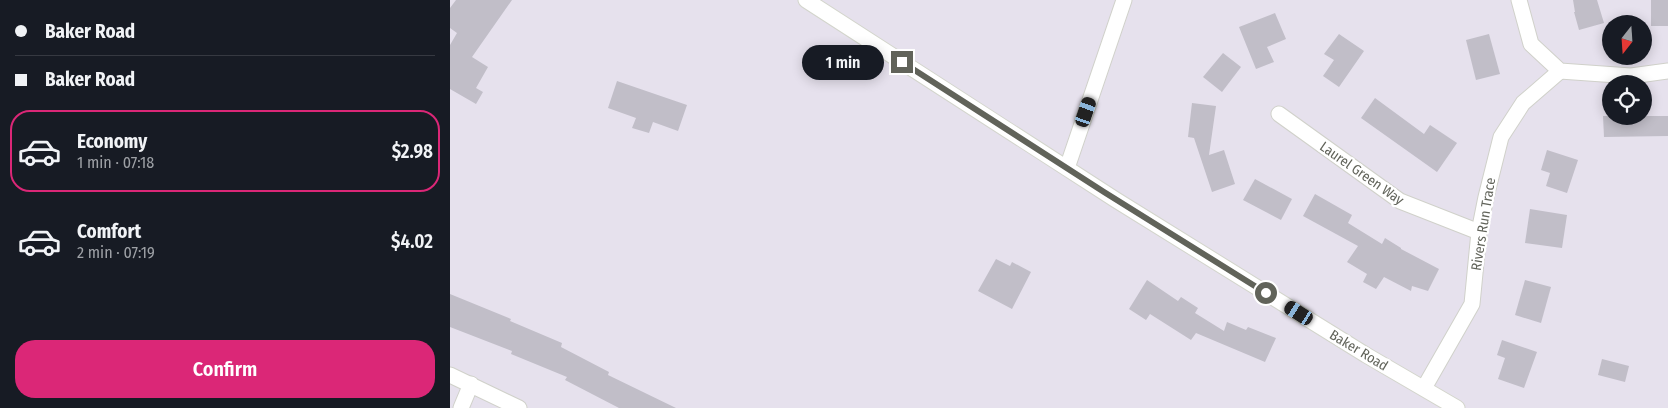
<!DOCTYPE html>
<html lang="en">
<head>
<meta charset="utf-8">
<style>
  body { margin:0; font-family:"Fira Sans Condensed",sans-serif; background:#20242c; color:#f1f3f6; height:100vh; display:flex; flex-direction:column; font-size:19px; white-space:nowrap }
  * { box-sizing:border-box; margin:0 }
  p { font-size:16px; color:#9ea1a6 }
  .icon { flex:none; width:28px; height:28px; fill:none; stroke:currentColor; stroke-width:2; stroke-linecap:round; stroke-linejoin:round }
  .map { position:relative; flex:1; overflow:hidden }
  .drawer { display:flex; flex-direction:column; background:#171b24; width:450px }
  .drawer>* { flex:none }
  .top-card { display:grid; align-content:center; height:110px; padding:0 15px; background:#171b24 }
  .needle { width:32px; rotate:197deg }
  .controls { position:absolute; left:1152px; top:15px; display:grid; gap:10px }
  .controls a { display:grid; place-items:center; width:50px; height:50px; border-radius:50%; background:#171b24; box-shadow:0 2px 12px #0003; font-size:25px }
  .end { position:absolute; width:22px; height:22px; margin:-11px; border:6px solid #61635a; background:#fff; box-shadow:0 0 0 2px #fff }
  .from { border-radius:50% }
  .bubble { position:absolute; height:35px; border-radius:18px; background:#171b24; box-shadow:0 2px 12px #0003; font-size:16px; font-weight:600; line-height:35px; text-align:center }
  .car { position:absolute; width:15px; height:30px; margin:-15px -8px; border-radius:6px; box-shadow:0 0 4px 1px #0007; background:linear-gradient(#222 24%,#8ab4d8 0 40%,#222 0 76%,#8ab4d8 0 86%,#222 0) }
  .top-card b { display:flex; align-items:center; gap:18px; height:48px; font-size:19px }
  .top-card b+b { border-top:1px solid #363941 }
  .top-card i { width:12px; height:12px; background:#f1f3f6 }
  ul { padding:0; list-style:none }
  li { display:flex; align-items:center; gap:15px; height:82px; margin:0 10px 8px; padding:0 5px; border:2px solid transparent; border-radius:20px }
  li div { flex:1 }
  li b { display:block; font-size:19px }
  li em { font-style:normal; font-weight:600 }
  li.active { border-color:#db2777 }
  li>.icon { width:45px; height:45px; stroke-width:1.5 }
  .button { display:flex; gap:10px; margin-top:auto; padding:10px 15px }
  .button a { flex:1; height:58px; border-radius:20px; background:#db2777; color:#fff; font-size:20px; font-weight:600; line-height:58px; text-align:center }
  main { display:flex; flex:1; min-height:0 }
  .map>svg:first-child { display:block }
  .building { fill:#c1bec8 }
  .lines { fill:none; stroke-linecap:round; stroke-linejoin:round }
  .street-casing { stroke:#d0d1ca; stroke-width:17 }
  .secondary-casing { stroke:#d3d5cc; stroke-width:17 }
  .street { stroke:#fff; stroke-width:15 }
  .secondary { stroke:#fff; stroke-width:15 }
  .route { stroke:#61635a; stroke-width:6 }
  .labels { text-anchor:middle; stroke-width:4.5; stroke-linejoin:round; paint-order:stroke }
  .street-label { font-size:14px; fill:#61635a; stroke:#fff }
</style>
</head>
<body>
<main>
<section class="drawer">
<div class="top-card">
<b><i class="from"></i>Baker Road</b>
<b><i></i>Baker Road</b>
</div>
<ul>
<li class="active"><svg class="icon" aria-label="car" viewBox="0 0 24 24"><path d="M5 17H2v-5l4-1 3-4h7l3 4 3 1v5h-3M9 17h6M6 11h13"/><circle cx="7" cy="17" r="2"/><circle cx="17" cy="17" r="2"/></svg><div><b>Economy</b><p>1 min · 07:18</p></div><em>$2.98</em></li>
<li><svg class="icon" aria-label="car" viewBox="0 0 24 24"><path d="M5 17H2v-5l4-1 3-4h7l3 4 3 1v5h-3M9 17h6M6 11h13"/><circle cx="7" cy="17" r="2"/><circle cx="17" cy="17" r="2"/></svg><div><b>Comfort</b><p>2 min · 07:19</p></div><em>$4.02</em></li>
</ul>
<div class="button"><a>Confirm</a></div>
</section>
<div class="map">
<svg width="1218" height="408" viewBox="0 0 1218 408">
  <rect width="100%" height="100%" fill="#e6e1ed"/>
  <g class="building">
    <polygon points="6,0 62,0 22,57 38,67 26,88 33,92 26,104 0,89 0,45 7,33 0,28 0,8"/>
    <polygon points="1123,0 1147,0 1154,23 1129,30 1124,12 1125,12"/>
    <rect x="1201" y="0" width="17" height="26"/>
    <polygon points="825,13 836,39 817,47 824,62 806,69 789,27"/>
    <polygon points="889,34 914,51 889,87 873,76 884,60 874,54"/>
    <polygon points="1039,34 1050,74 1026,80 1016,40"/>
    <polygon points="773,53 791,67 772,92 753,77"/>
    <polygon points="167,81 237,105 228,131 203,122 199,133 182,128 186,118 158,108"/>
    <polygon points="925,98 974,134 980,125 1007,143 987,172 911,118"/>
    <polygon points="742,103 766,106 759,155 774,150 785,184 762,192 744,138 738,137"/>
    <polygon points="1153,116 1218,116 1218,136 1154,137"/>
    <polygon points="1097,150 1128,160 1117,193 1096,186 1100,173 1091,170"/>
    <polygon points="805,179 842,199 831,220 793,200"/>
    <polygon points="865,194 902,215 898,223 932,244 935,238 951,248 951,249 989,269 978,291 962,286 961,291 934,277 926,289 913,282 917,274 897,262 908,246 853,216"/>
    <polygon points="1080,209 1117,215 1112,248 1075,243"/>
    <polygon points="546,259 560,266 562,262 581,272 562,309 528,291"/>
    <polygon points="697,280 728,301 731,297 748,308 745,313 774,331 777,322 796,330 798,327 826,338 815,362 746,333 741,340 700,314 696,320 679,309"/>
    <polygon points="1075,280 1101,287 1091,323 1065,315"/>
    <polygon points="0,294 61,319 60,321 112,343 111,347 159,372 158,375 226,408 169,408 115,380 117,377 61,354 62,351 0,327"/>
    <polygon points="1052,340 1087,352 1074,388 1048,379 1055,358 1047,355"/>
    <polygon points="1152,359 1179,366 1175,382 1148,375"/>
  </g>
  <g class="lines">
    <g class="street-casing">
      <g id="street">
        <polyline points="1069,0 1081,44 1110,71 1181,76 1218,71"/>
        <polyline points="829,114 950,201 1029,232"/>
        <polyline points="617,168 674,0"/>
        <polyline points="0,375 69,408"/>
        <polyline points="974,388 1022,304 1029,232 1036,197 1051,137 1073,103 1110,71"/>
        <polyline points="11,408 21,384"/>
      </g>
    </g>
    <g class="secondary-casing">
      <polyline id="secondary" points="356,0 666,200 916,355 1007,408"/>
    </g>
    <use href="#street" class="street"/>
    <use href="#secondary" class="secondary"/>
  </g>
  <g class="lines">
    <polyline class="route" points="452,62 654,192 816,293"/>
  </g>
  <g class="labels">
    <g class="street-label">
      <text transform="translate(912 173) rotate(35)" y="5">Laurel Green Way</text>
      <text transform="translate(1033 224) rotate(-81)" y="5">Rivers Run Trace</text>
      <text transform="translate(909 350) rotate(31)" y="5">Baker Road</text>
    </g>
  </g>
</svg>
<div class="controls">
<a><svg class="needle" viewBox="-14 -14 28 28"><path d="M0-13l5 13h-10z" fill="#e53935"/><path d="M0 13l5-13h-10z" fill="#9ea1a6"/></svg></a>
<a><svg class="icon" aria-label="locate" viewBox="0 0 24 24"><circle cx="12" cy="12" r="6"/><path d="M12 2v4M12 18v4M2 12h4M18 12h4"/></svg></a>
</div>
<i class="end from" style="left:816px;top:293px"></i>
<i class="end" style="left:452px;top:62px"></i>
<div class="bubble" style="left:352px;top:45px;width:82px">1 min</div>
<i class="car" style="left:636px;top:112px;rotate:19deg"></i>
<i class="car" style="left:849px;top:313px;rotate:302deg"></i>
</div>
</main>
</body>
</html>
